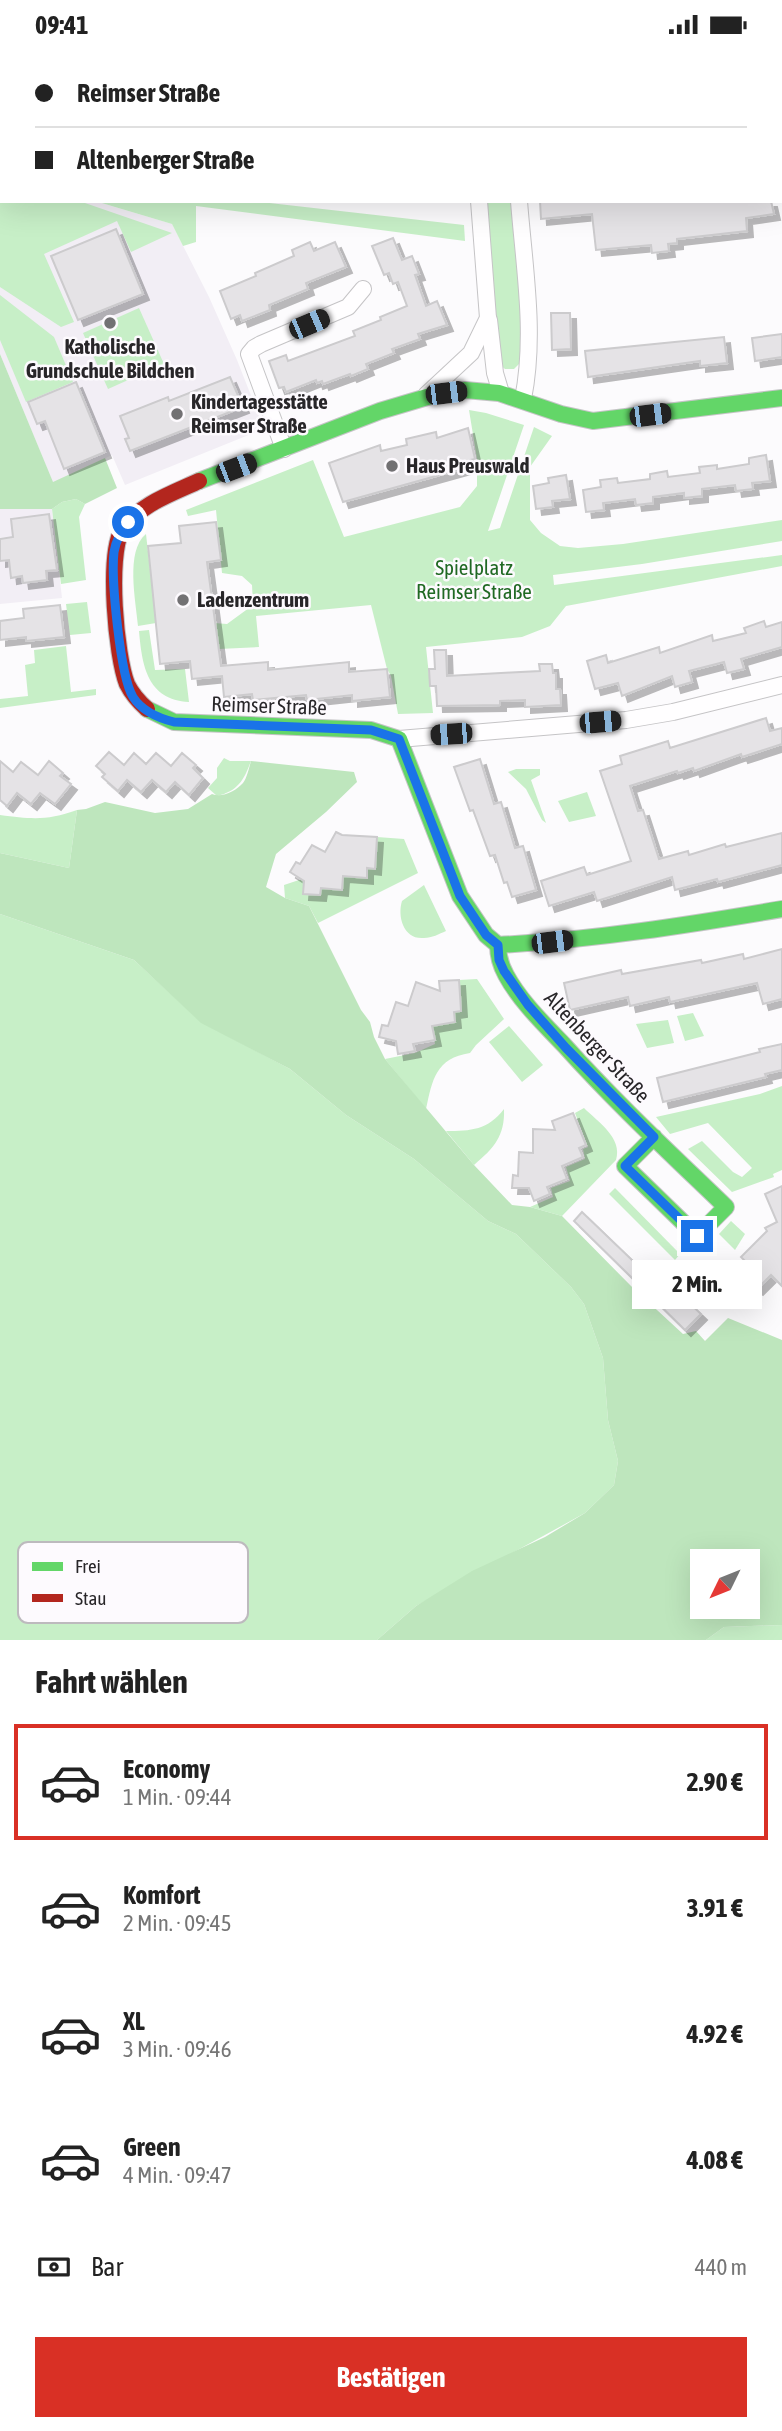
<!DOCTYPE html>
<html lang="de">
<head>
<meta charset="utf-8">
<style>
  body { margin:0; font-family:"Asap Condensed",sans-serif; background:#f6f6f6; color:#222; height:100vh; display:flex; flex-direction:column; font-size:26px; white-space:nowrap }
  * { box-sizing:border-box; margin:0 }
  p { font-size:23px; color:#767676 }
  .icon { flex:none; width:38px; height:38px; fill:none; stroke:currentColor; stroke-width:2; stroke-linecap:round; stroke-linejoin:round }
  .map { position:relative; height:1591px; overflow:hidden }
  .panel { display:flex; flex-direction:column; background:#fff; flex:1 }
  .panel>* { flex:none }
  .guide { position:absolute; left:0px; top:0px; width:782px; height:154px; box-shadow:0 7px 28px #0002; display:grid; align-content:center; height:154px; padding:0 35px; background:#fff }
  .needle { width:46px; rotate:227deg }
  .controls { position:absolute; left:690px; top:1500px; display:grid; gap:14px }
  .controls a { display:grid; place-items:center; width:70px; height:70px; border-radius:0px; background:#fff; box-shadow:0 7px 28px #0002; font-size:35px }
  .end { position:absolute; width:32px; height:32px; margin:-16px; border:9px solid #1a73e8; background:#fff; box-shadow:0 0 0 4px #fff }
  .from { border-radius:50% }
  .bubble { position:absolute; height:49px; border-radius:0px; background:#fff; box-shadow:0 7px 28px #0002; font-size:23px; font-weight:700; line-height:49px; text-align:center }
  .car { position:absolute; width:21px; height:42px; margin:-21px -10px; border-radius:9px; box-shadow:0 0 5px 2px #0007; background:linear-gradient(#222 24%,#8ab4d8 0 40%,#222 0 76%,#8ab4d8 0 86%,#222 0) }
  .guide b { display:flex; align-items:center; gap:24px; height:66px; font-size:26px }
  .guide b+b { border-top:2px solid #e0e0e0 }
  .guide i { width:18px; height:18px; background:#222 }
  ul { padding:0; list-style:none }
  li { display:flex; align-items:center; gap:21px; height:116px; margin:0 14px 10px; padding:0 21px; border:4px solid transparent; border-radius:0px }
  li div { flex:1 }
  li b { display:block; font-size:26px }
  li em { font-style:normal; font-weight:700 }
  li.selected { border-color:#d93025 }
  li>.icon { width:63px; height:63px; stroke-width:1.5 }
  h2 { padding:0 35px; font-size:32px; line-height:84px }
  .pay { display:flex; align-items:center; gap:18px; height:77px; padding:0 35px; font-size:26px }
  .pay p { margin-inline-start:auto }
  .primary-button { display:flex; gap:14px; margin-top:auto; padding:14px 35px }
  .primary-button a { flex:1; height:80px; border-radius:0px; background:#d93025; color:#fff; font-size:28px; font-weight:700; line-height:80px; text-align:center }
  .status { display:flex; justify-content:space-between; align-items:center; height:49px; padding:0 35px; background:#fff; direction:ltr }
  .status svg { height:19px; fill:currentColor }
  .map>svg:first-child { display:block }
  .built { fill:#f2eef5 }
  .green { fill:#c7efc7 }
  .forest { fill:#bee6bd; fill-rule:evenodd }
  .building { fill:#e5e3e6; stroke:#cccbcd; stroke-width:2; filter:url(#shadow) }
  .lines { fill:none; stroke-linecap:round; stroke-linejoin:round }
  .street-casing { stroke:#c5c4c6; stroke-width:18 }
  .fast-casing { stroke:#c5c4c6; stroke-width:18 }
  .jam-casing { stroke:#c5c4c6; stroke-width:18 }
  .street { stroke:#fffeff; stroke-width:16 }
  .fast { stroke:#63d668; stroke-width:16 }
  .jam { stroke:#b3261e; stroke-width:16 }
  .route { stroke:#1a73e8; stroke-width:9 }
  .poi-dot { fill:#727173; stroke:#fdfafe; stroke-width:2.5 }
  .labels { text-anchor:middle; stroke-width:5; stroke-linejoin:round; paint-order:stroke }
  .poi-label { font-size:21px; font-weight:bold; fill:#282629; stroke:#fdfafe; text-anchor:start }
  .park-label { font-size:21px; fill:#206923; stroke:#fdfafe }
  .street-label { font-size:21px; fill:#282629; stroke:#fdfafe }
  .key { fill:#fdfafe; stroke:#bdbabe; stroke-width:2 }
  .key-label { font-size:19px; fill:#282629 }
</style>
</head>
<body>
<div class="status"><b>09:41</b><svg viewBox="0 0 49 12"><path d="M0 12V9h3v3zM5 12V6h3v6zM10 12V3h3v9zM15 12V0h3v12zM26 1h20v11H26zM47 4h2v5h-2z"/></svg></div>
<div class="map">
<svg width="782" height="1591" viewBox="0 0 782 1591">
  <defs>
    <filter id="shadow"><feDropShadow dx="6" dy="6" stdDeviation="0" flood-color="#0004"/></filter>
  </defs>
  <rect width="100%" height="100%" fill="#fcfbfd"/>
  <g class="built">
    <polygon points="0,145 2,152 95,152 172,175 209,248 237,311 261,372 256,383 125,436 112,406 53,434 0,305"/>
    <polygon points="0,460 52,460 62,549 0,555"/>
  </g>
  <g class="green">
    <polygon points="0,139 2,152 85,154 172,184 131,203 117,172 44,205 74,273 61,278 0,238"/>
    <polygon points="95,152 252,152 464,176 465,192 196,157 196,193 183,197 172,175"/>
    <polygon points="487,152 513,152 523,286 520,314 514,320 505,320 499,315"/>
    <polygon points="0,246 54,288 73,333 26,353 0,291"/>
    <polygon points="139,259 164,315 108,340 83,284"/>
    <polygon points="469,361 486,364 524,376 488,482 500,479 534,378 552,387 530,418 530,471 541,484 560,497 578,499 623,495 782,471 782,492 642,515 553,526 554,536 782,506 782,517 566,557 550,577 522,588 426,598 433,664 398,665 391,627 387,620 371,556 256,567 259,598 219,600 214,574 227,575 253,556 252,536 242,527 222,524 216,461 188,467 186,461 313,411 344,488 460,458 477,437 477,410"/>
    <polygon points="76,450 85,455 79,468 86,531 61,535 52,460 62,453"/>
    <path d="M146,485L156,574L138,577C136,552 125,502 146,485Z"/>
    <polygon points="87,553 91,584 70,586 66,555"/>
    <path d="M149,581L155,621L185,620L189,653C147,651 142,616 139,582Z"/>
    <polygon points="66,597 71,643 96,640 96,646 0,659 0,650 28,647 25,616 35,614 34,601"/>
    <path d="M224,709L230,712H251C244,731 238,742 217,747L208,739L217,729V719Z"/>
    <polygon points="516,720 540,720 540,726 531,731 546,774 542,771 526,740 508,723"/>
    <polygon points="587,743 596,767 569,773 558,752"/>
    <path d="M77,761L69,819L0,804V766C31,770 47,772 77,761Z"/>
    <polygon points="377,788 404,790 418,824 318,874 309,857 285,849 284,836 305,829 303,844 319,846 321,839 342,841 343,827 366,829 367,819 375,819"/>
    <path d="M424,836L446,882C439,885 432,889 424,889C404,891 397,868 402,852Z"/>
    <polygon points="0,865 134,911 201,973 290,1020 346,1066 414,1110 488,1172 516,1185 571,1238 584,1255 603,1309 608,1371 618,1412 614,1436 585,1464 416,1557 377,1591 0,1591"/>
    <path d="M477,930L504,970L476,996L470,1004C436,1009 432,1031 426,1060L385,1010L415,1004L435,995L432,977L455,973L454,963L461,962L459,931Z"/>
    <polygon points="693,964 704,987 685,992 677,967"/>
    <polygon points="668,971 674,994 647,999 636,975"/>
    <polygon points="509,977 543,1016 522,1033 489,993"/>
    <polygon points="782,1037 782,1121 773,1125 774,1128 732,1143 688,1100 702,1092 733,1123 742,1128 752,1119 708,1074 670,1085 656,1068 760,1045"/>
    <path d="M584,1059C598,1073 623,1089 616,1111L562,1167L530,1158L553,1148L551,1139L570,1132L566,1118L585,1110L583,1100L588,1098L575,1064Z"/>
    <path d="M504,1060C505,1087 494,1099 474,1116L446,1082C471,1082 488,1081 504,1060Z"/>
    <polygon points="615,1139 680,1205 675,1211 609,1145"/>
    <polygon points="731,1172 745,1185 735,1201 719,1185"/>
    <polygon points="782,1576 782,1591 706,1591 724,1578"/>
  </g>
  <g class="forest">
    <polygon points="0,305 53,433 105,409 117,439 85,455 76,450 62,453 52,460 0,460"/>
    <path d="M251,712L354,723L357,733L326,763L276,805L266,838L285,849L309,857L361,961L370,973L374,988L385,1010L474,1116L512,1156L530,1158L562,1167L631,1237L683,1285L696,1282L705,1292L728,1269L782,1291V1576L724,1578L706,1591H377L416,1557L472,1522L545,1488L585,1464L614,1436L618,1412L608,1371L603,1309L584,1255L571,1238L516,1185L488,1172L414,1110L346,1066L290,1020L201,974L134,911L0,865V804L69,819L77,761L86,760L105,753L155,764L188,760L212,745C222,749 236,742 243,734C247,729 249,719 251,712ZM747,1512V1558H702V1512Z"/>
  </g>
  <g class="building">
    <polygon points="540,152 771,152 774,165 746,169 747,182 677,190 677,194 668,195 669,202 652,204 651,196 596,201 592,165 541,170"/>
    <polygon points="116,180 143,245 78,271 51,207"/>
    <polygon points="393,189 402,211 412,207 419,225 415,226 426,257 437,252 447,276 418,285 420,290 392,300 394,304 366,315 368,320 351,327 350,325 323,335 322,332 317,334 316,331 286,343 284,338 279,339 269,312 286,306 288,312 355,287 353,282 381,271 380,268 407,257 398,233 393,235 389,224 384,226 372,197"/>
    <polygon points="310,193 314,202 335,193 346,218 306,234 308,240 269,256 270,261 242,272 240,266 231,270 220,242 256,227 255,224 294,207 292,201"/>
    <polygon points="551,264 570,264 571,300 552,301"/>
    <polygon points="782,285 782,308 755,312 752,289"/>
    <polygon points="724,288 727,314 700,317 700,312 588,328 585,302"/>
    <polygon points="230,328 243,358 130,402 125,390 129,389 120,367 168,348 169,352"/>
    <polygon points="76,333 105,403 64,420 45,372 37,375 28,353"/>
    <polygon points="468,379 475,410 470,411 472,417 343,453 329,414 380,396 381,402 407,396 406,390 436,383 437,389"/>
    <polygon points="766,406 770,432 752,434 753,440 736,442 735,436 702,440 702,447 684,449 684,444 653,448 653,454 636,456 635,450 603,454 604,461 586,463 583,441 601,438 600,431 617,429 618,434 650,430 650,425 667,422 668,428 700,424 699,418 717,416 717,420 749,415 749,409"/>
    <polygon points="566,426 570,450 552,452 553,458 536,460 533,437 549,434 548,429"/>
    <polygon points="49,465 57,521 46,522 47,531 23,534 22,527 11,529 9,511 0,512 0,490 13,488 11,470"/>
    <polygon points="216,473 221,511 207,513 221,617 268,613 268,621 349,613 349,623 387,620 390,648 352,652 352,646 307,651 306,646 253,651 252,645 224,648 222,627 192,630 190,612 160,615 148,497 181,494 179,477"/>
    <polygon points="60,556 64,588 26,592 26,588 0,591 0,572 24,569 23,560"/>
    <polygon points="764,572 766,578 782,573 782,598 741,610 744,620 727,624 724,613 689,622 692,633 675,638 672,627 622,647 618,634 595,640 587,612 606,606 608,614 659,598 660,604 712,586 713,592 746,584 744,579"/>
    <polygon points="434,601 446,601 447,627 540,622 539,615 552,615 553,624 556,624 556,640 560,640 561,656 525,658 525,651 500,652 500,656 437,657 436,637 430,637 429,620 435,620"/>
    <polygon points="766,669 770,682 782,679 782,695 742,708 741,705 694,722 693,719 678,724 677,722 630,737 638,762 643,761 659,810 688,802 689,806 725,795 726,798 782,784 782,816 718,833 717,830 675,841 672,828 597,852 594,843 549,857 541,832 584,818 587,826 631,812 600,722 622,715 620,707 668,692 670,699"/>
    <polygon points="109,703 124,716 134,704 146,715 156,704 171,717 182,704 196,716 193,719 203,729 189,746 175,733 166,743 152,731 141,743 127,731 118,742 102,728 105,725 96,717"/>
    <polygon points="480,710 494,755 501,753 515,799 523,797 536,841 512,848 507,833 504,834 495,806 490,807 473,761 470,762 454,718"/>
    <polygon points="0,712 13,723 21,713 38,726 49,712 63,724 60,727 71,735 55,755 40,744 31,755 17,744 7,757 0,751"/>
    <polygon points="336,783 342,786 377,788 375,820 367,819 367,829 343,827 342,841 321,839 320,846 303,845 304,832 290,823 296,813 300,815 312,796 325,803"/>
    <polygon points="782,900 782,950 763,955 757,934 670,953 669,948 630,957 628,948 570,961 564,934 621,921 622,925 701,911 702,914 743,905 744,910"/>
    <polygon points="459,931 461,962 454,963 455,973 432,977 435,991 413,995 415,1002 398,1005 396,992 379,988 382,976 388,977 396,953 408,957 416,933 440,942 439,932"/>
    <polygon points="782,995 782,1021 765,1025 766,1028 663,1053 657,1029 760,1003 759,1000"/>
    <polygon points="573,1064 586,1096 579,1099 583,1108 562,1117 567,1130 547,1138 550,1145 534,1152 529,1139 512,1139 513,1126 518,1127 519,1103 533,1104 533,1080 555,1081 552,1072"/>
    <polygon points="782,1137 782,1237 771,1226 757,1240 740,1225 749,1216 741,1208 767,1182 765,1179 777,1173 765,1145"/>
    <polygon points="582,1163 658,1236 660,1234 680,1253 684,1249 701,1265 685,1281 574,1172"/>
  </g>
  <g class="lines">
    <g class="street-casing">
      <g id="street">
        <polyline points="0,28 2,29"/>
        <polyline points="780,51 782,51"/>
        <path d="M519,152C524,218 536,285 523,350"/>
        <polyline points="489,271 495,324 501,344"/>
        <polyline points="426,346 471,304 488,269 479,152"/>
        <polyline points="284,400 249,305 254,299 261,295 348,258 363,240"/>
        <polyline points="399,690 626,671 673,663 782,636"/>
      </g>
    </g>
    <g class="fast-casing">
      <g id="fast">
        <polyline points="116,0 127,2"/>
        <polyline points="780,3 782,3"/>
        <polyline points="199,432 380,362 444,343 465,341 499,344 561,365 593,372 782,349"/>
        <path d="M147,660L174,673L371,681L399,690L460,847L486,886L498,896C593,891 688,876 782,860"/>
        <path d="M498,896C498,907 501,917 506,926C520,952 544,975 564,996C615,1053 671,1105 726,1158L697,1187L625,1117L654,1088"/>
      </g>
    </g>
    <g class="jam-casing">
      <path id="jam" d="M147,660C139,653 132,645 127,635C116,607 107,507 122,481C138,456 173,444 199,432"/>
    </g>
    <use href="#street" class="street"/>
    <use href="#fast" class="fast"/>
    <use href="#jam" class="jam"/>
  </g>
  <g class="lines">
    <path class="route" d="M128,473C121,483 116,491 114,503C111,529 120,627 133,648C142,662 158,669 174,673L371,681L399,690L460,847L486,886L498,896L499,911L504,922L528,956L566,999L654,1088L625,1117L697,1187"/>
  </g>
  <g class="poi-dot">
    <circle cx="110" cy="274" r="7"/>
    <circle cx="177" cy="365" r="7"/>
    <circle cx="392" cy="417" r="7"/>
    <circle cx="183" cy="551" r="7"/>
  </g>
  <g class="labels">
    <g class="poi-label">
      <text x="110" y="305" text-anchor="middle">Katholische<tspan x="110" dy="24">Grundschule Bildchen</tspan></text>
      <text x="191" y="360">Kindertagesstätte<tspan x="191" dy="24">Reimser Straße</tspan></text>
      <text x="406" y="424">Haus Preuswald</text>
      <text x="197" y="558">Ladenzentrum</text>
    </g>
    <g class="park-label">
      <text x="474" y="526">Spielplatz<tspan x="474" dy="24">Reimser Straße</tspan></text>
    </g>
    <g class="street-label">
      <text transform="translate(269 657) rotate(2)" y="7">Reimser Straße</text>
      <text transform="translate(597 998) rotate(47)" y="7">Altenberger Straße</text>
    </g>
  </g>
  <rect x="18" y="1493" width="230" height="81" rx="10" class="key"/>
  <rect x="32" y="1513" width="31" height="9" fill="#63d668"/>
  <rect x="32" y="1545" width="31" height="8" fill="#b3261e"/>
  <g class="key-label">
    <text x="75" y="1524">Frei</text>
    <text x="75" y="1556">Stau</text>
  </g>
</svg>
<div class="controls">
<a><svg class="needle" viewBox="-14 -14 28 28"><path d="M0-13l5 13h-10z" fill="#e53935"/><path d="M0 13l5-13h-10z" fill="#767676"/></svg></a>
</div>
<i class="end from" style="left:128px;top:473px"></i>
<i class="end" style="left:697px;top:1187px"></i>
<div class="bubble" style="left:632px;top:1211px;width:130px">2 Min.</div>
<i class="car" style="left:309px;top:275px;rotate:67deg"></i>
<i class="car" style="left:446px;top:344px;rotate:83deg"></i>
<i class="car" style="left:650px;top:366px;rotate:83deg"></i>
<i class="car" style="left:236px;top:419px;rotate:69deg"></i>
<i class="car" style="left:600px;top:673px;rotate:85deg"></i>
<i class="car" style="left:451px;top:685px;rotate:266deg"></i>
<i class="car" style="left:552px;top:893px;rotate:83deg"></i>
<div class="guide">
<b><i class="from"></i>Reimser Straße</b>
<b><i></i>Altenberger Straße</b>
</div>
</div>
<section class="panel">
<h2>Fahrt wählen</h2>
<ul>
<li class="selected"><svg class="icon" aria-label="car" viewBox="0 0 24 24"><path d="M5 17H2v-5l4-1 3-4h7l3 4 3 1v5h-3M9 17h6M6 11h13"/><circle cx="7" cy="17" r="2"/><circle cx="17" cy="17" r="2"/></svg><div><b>Economy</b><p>1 Min. · 09:44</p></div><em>2.90 €</em></li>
<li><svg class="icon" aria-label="car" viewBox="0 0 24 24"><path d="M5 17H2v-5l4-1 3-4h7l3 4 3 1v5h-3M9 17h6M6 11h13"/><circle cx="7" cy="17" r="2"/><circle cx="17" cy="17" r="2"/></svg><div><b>Komfort</b><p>2 Min. · 09:45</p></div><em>3.91 €</em></li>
<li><svg class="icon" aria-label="car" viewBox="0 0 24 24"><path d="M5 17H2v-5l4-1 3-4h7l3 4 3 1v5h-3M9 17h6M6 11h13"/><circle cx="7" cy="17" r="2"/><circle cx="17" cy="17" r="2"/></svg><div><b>XL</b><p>3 Min. · 09:46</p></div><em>4.92 €</em></li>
<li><svg class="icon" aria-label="car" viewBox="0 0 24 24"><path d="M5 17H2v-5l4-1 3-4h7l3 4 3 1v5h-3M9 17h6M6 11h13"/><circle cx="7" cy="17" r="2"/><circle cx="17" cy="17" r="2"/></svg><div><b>Green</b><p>4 Min. · 09:47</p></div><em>4.08 €</em></li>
</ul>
<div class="pay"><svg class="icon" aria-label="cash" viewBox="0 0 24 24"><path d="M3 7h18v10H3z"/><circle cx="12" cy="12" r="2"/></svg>Bar<p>440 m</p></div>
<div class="primary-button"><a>Bestätigen</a></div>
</section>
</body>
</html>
